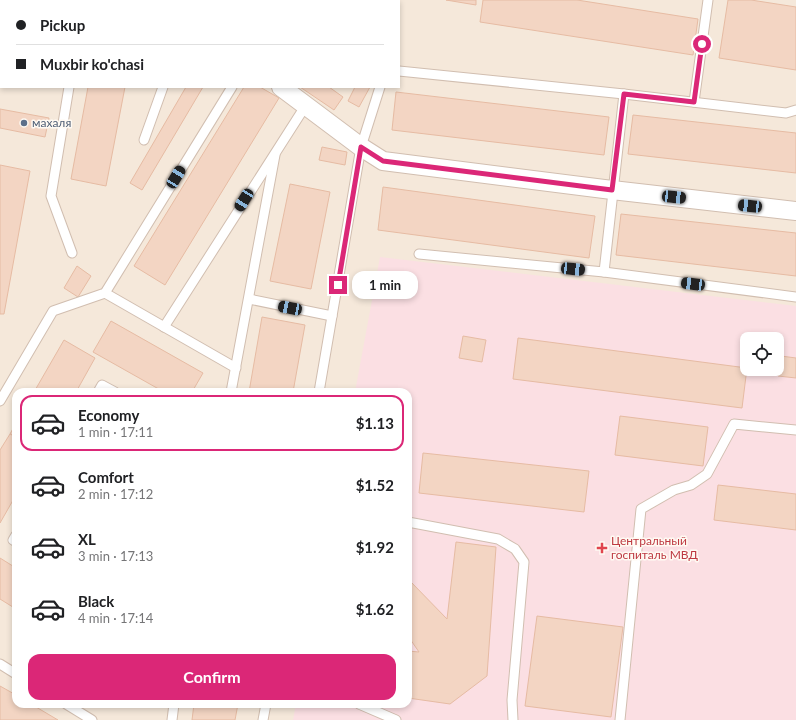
<!DOCTYPE html>
<html lang="en">
<head>
<meta charset="utf-8">
<style>
  body { margin:0; font-family:Lato,sans-serif; background:#f2f2f2; color:#202124; height:100vh; display:flex; flex-direction:column; font-size:15px; white-space:nowrap }
  * { box-sizing:border-box; margin:0 }
  p { font-size:13px; color:#757577 }
  .icon { flex:none; width:22px; height:22px; fill:none; stroke:currentColor; stroke-width:2; stroke-linecap:round; stroke-linejoin:round }
  .map { position:relative; flex:1; overflow:hidden }
  .drawer { position:absolute; left:12px; top:388px; width:400px; height:320px; display:flex; flex-direction:column; background:#fff; border-radius:12px; box-shadow:0 2px 6px #0003 }
  .drawer>* { flex:none }
  .guide { position:absolute; left:0px; top:0px; width:400px; height:88px; box-shadow:0 2px 6px #0003; display:grid; align-content:center; height:88px; padding:0 16px; background:#fff }
  .tools { position:absolute; left:740px; top:332px; display:grid; gap:8px }
  .tools a { display:grid; place-items:center; width:44px; height:44px; border-radius:8px; background:#fff; box-shadow:0 2px 6px #0003; font-size:20px }
  .end { position:absolute; width:18px; height:18px; margin:-9px; border:5px solid #db2777; background:#fff; box-shadow:0 0 0 2px #fff }
  .from { border-radius:50% }
  .bubble { position:absolute; height:28px; border-radius:12px; background:#fff; box-shadow:0 2px 6px #0003; font-size:13px; font-weight:700; line-height:28px; text-align:center }
  .car { position:absolute; width:12px; height:24px; margin:-12px -6px; border-radius:5px; box-shadow:0 0 3px 1px #0007; background:linear-gradient(#222 24%,#8ab4d8 0 40%,#222 0 76%,#8ab4d8 0 86%,#222 0) }
  .guide b { display:flex; align-items:center; gap:14px; height:38px; font-size:15px }
  .guide b+b { border-top:1px solid #e0e0e0 }
  .guide i { width:10px; height:10px; background:#202124 }
  ul { padding:7px 0 0; list-style:none }
  li { display:flex; align-items:center; gap:12px; height:56px; margin:0 8px 6px; padding:0 8px; border:2px solid transparent; border-radius:12px }
  li div { flex:1 }
  li b { display:block; font-size:15px }
  li em { font-style:normal; font-weight:700 }
  li.active { border-color:#db2777 }
  li>.icon { width:36px; height:36px; stroke-width:1.5 }
  .primary-button { display:flex; gap:8px; margin-top:auto; padding:8px 16px }
  .primary-button a { flex:1; height:46px; border-radius:12px; background:#db2777; color:#fff; font-size:16px; font-weight:700; line-height:46px; text-align:center }
  .map>svg:first-child { display:block }
  .residential { fill:#f5e8da; fill-rule:evenodd }
  .medical { fill:#fbdfe3; fill-rule:evenodd }
  .building { fill:#f3d5c3; stroke:#e6bba3 }
  .lines { fill:none; stroke-linecap:round; stroke-linejoin:round }
  .lane-casing { stroke:#d1beb0; stroke-width:11 }
  .street-casing { stroke:#d1beb0; stroke-width:20 }
  .lane { stroke:#fff; stroke-width:9 }
  .street { stroke:#fff; stroke-width:18 }
  .route { stroke:#db2777; stroke-width:5 }
  .service-dot { fill:#5c6f8a; stroke:#fffaf3; stroke-width:1.5 }
  .health-dot { fill:#e0444e; stroke:#fffaf3; stroke-width:1.5 }
  .labels { text-anchor:middle; stroke-width:3; stroke-linejoin:round; paint-order:stroke }
  .service-label { font-size:12px; fill:#4e5e75; stroke:#fffaf3; text-anchor:start }
  .health-label { font-size:12px; fill:#be3a42; stroke:#fffaf3; text-anchor:start }
</style>
</head>
<body>
<div class="map">
<svg width="796" height="720" viewBox="0 0 796 720">
  <rect width="100%" height="100%" fill="#fdf6ec"/>
  <path class="residential" d="M0,0H796V720H0ZM1,1H399V87H1ZM747,339H777V369H747ZM16,392H408V704H16Z"/>
  <path class="medical" d="M380,257L796,306V720H293L296,704H408V392H355ZM747,339H777V369H747Z"/>
  <g class="building">
    <polygon points="181,0 217,0 180,1"/>
    <polygon points="446,0 476,0 476,5"/>
    <polygon points="483,0 577,0 698,19 693,55 480,22"/>
    <polygon points="728,0 751,0 796,7 796,70 719,58"/>
    <polygon points="88,87 125,87 106,186 71,179"/>
    <polygon points="186,87 203,87 142,190 130,183"/>
    <polygon points="244,87 260,87 279,98 165,285 134,266"/>
    <polygon points="300,87 329,87 343,97 334,110"/>
    <polygon points="355,87 370,87 359,107 348,101"/>
    <polygon points="396,92 609,117 604,155 392,130"/>
    <polygon points="0,109 49,118 45,137 0,128"/>
    <polygon points="633,115 796,133 796,173 628,154"/>
    <polygon points="322,147 347,152 345,165 319,160"/>
    <polygon points="0,165 30,171 4,314 0,314"/>
    <polygon points="290,184 330,192 311,289 270,281"/>
    <polygon points="383,187 595,216 589,258 378,230"/>
    <polygon points="621,214 796,233 796,276 616,255"/>
    <polygon points="77,266 91,276 78,297 64,288"/>
    <polygon points="392,278 404,280 401,295 389,293"/>
    <polygon points="262,317 305,325 293,392 249,392"/>
    <polygon points="111,321 203,373 192,392 164,392 93,352"/>
    <polygon points="463,336 486,340 482,362 459,358"/>
    <polygon points="518,338 747,368 742,408 513,379"/>
    <polygon points="64,340 95,358 76,392 34,392"/>
    <polygon points="781,356 796,358 796,378 778,376"/>
    <polygon points="620,416 708,427 703,466 615,455"/>
    <polygon points="16,423 16,437 10,434"/>
    <polygon points="10,434 16,437 16,495 0,523 0,450"/>
    <polygon points="423,453 589,471 584,512 419,493"/>
    <polygon points="718,485 796,494 796,530 714,520"/>
    <polygon points="456,542 496,547 487,676 450,704 408,698 408,651 419,652 408,636 408,584 411,582 447,619"/>
    <polygon points="0,558 16,568 16,609 0,599"/>
    <polygon points="537,616 623,627 611,717 525,706"/>
    <polygon points="0,686 16,695 16,704 31,704 58,720 0,720"/>
    <polygon points="194,704 238,704 235,720 192,720"/>
  </g>
  <g class="lines">
    <g class="lane-casing">
      <g id="lane">
        <polyline points="15,1 15,0"/>
        <polyline points="134,1 134,0"/>
        <polyline points="162,1 162,0"/>
        <polyline points="0,66 1,66"/>
        <polyline points="399,71 624,94 786,113 796,110"/>
        <polyline points="69,87 51,196 72,253"/>
        <polyline points="694,102 708,0"/>
        <polyline points="144,140 163,87"/>
        <polyline points="419,254 604,272 796,297"/>
        <polyline points="604,272 624,94"/>
        <polyline points="105,293 236,368"/>
        <polyline points="249,299 332,316"/>
        <polyline points="164,327 306,105"/>
        <polyline points="98,392 102,385 115,392"/>
        <polyline points="231,392 275,155"/>
        <polyline points="319,392 361,147 380,87"/>
        <polyline points="0,401 53,311 105,293 232,87"/>
        <polyline points="408,522 498,539 515,549 524,562 512,700 513,720"/>
        <polyline points="16,535 13,540 16,542"/>
        <polyline points="0,664 16,674"/>
        <polyline points="66,704 92,720"/>
        <polyline points="359,704 396,720"/>
        <polyline points="172,720 174,704"/>
        <polyline points="263,720 266,704"/>
        <polyline points="620,720 641,509 674,490 691,485 707,474 734,424 796,430"/>
      </g>
    </g>
    <g class="street-casing">
      <g id="street">
        <polyline points="264,1 264,0"/>
        <polyline points="281,87 361,147 383,161 612,190 796,211"/>
      </g>
    </g>
    <use href="#lane" class="lane"/>
    <use href="#street" class="street"/>
  </g>
  <g class="lines">
    <polyline class="route" points="338,285 361,147 383,161 612,190 624,94 694,102 702,44"/>
  </g>
  <circle class="service-dot" cx="24" cy="123" r="4"/>
  <path class="health-dot" d="M600 542h4v4h4v4h-4v4h-4v-4h-4v-4h4z"/>
  <g class="labels">
    <g class="service-label">
      <text x="32" y="127">махаля</text>
    </g>
    <g class="health-label">
      <text x="611" y="545">Центральный<tspan x="611" dy="14">госпиталь МВД</tspan></text>
    </g>
  </g>
</svg>
<div class="tools">
<a><svg class="icon" aria-label="locate" viewBox="0 0 24 24"><circle cx="12" cy="12" r="6"/><path d="M12 2v4M12 18v4M2 12h4M18 12h4"/></svg></a>
</div>
<i class="end from" style="left:702px;top:44px"></i>
<i class="end" style="left:338px;top:285px"></i>
<div class="bubble" style="left:352px;top:271px;width:66px">1 min</div>
<i class="car" style="left:176px;top:177px;rotate:31deg"></i>
<i class="car" style="left:674px;top:197px;rotate:96deg"></i>
<i class="car" style="left:244px;top:200px;rotate:212deg"></i>
<i class="car" style="left:750px;top:206px;rotate:276deg"></i>
<i class="car" style="left:573px;top:269px;rotate:96deg"></i>
<i class="car" style="left:693px;top:284px;rotate:277deg"></i>
<i class="car" style="left:290px;top:308px;rotate:281deg"></i>
<div class="guide">
<b><i class="from"></i>Pickup</b>
<b><i></i>Muxbir ko'chasi</b>
</div>
<section class="drawer">
<ul>
<li class="active"><svg class="icon" aria-label="car" viewBox="0 0 24 24"><path d="M5 17H2v-5l4-1 3-4h7l3 4 3 1v5h-3M9 17h6M6 11h13"/><circle cx="7" cy="17" r="2"/><circle cx="17" cy="17" r="2"/></svg><div><b>Economy</b><p>1 min · 17:11</p></div><em>$1.13</em></li>
<li><svg class="icon" aria-label="car" viewBox="0 0 24 24"><path d="M5 17H2v-5l4-1 3-4h7l3 4 3 1v5h-3M9 17h6M6 11h13"/><circle cx="7" cy="17" r="2"/><circle cx="17" cy="17" r="2"/></svg><div><b>Comfort</b><p>2 min · 17:12</p></div><em>$1.52</em></li>
<li><svg class="icon" aria-label="car" viewBox="0 0 24 24"><path d="M5 17H2v-5l4-1 3-4h7l3 4 3 1v5h-3M9 17h6M6 11h13"/><circle cx="7" cy="17" r="2"/><circle cx="17" cy="17" r="2"/></svg><div><b>XL</b><p>3 min · 17:13</p></div><em>$1.92</em></li>
<li><svg class="icon" aria-label="car" viewBox="0 0 24 24"><path d="M5 17H2v-5l4-1 3-4h7l3 4 3 1v5h-3M9 17h6M6 11h13"/><circle cx="7" cy="17" r="2"/><circle cx="17" cy="17" r="2"/></svg><div><b>Black</b><p>4 min · 17:14</p></div><em>$1.62</em></li>
</ul>
<div class="primary-button"><a>Confirm</a></div>
</section>
</div>
</body>
</html>
